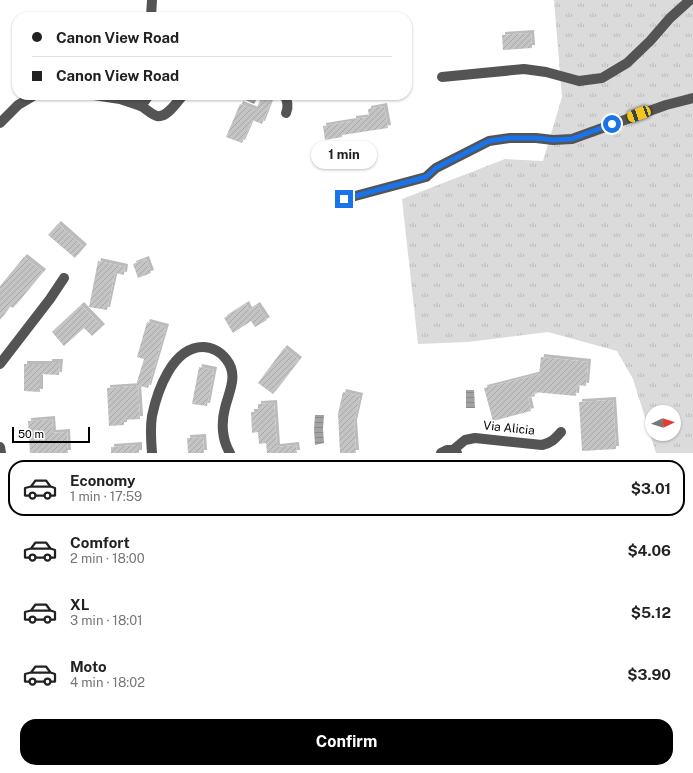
<!DOCTYPE html>
<html lang="en">
<head>
<meta charset="utf-8">
<style>
  body { margin:0; font-family:"Public Sans",sans-serif; background:#f6f6f6; color:#222; height:100vh; display:flex; flex-direction:column; font-size:15px; white-space:nowrap }
  * { box-sizing:border-box; margin:0 }
  p { font-size:13px; color:#767676 }
  .icon { flex:none; width:22px; height:22px; fill:none; stroke:currentColor; stroke-width:2; stroke-linecap:round; stroke-linejoin:round }
  .map { position:relative; height:453px; overflow:hidden }
  .drawer { display:flex; flex-direction:column; background:#fff; flex:1 }
  .drawer>* { flex:none }
  .top-card { position:absolute; left:12px; top:12px; width:400px; height:88px; border-radius:16px; box-shadow:0 1px 3px #0004; display:grid; align-content:center; height:88px; padding:0 20px; background:#fff }
  .needle { width:26px; rotate:86deg }
  .buttons { position:absolute; left:645px; top:405px; display:grid; gap:8px }
  .buttons a { display:grid; place-items:center; width:36px; height:36px; border-radius:50%; background:#fff; box-shadow:0 1px 3px #0004; font-size:20px }
  .scale { position:absolute; left:12px; bottom:10px; width:78px; box-sizing:border-box; padding-left:4px; border:2px solid #000; border-top:0; font-size:11px; line-height:14px; white-space:nowrap; color:#000; -webkit-text-stroke:3px #fff; paint-order:stroke }
  .end { position:absolute; width:18px; height:18px; margin:-9px; border:5px solid #1a73e8; background:#fff; box-shadow:0 0 0 2px #fff }
  .from { border-radius:50% }
  .bubble { position:absolute; height:28px; border-radius:14px; background:#fff; box-shadow:0 1px 3px #0004; font-size:13px; font-weight:700; line-height:28px; text-align:center }
  .car { position:absolute; width:12px; height:24px; margin:-12px -6px; border-radius:5px; box-shadow:0 0 3px 1px #0007; background:linear-gradient(#f5c518 24%,#345 0 40%,#f5c518 0 76%,#345 0 86%,#f5c518 0) }
  .top-card b { display:flex; align-items:center; gap:14px; height:38px; font-size:15px }
  .top-card b+b { border-top:1px solid #e0e0e0 }
  .top-card i { width:10px; height:10px; background:#222 }
  ul { padding:7px 0 0; list-style:none }
  li { display:flex; align-items:center; gap:12px; height:56px; margin:0 8px 6px; padding:0 12px; border:2px solid transparent; border-radius:16px }
  li div { flex:1 }
  li b { display:block; font-size:15px }
  li em { font-style:normal; font-weight:700 }
  li.current { border-color:#000 }
  li>.icon { width:36px; height:36px; stroke-width:1.5 }
  .button { display:flex; gap:8px; margin-top:auto; padding:8px 20px }
  .button a { flex:1; height:46px; border-radius:16px; background:#000; color:#fff; font-size:16px; font-weight:700; line-height:46px; text-align:center }
  .map>svg:first-child { display:block }
  .grass { fill:url(#grass-tufts); fill-rule:evenodd }
  .water { fill:url(#water-rules) }
  .building { fill:url(#building-hatch); filter:url(#shadow) }
  .lines { fill:none; stroke-linecap:round; stroke-linejoin:round }
  .minor { stroke:#545454; stroke-width:10 }
  .route { stroke:#1a73e8; stroke-width:5 }
  .labels { text-anchor:middle; stroke-width:3; stroke-linejoin:round; paint-order:stroke }
  .street-label { font-size:12px; fill:#000; stroke:#fff }
</style>
</head>
<body>
<div class="map">
<svg width="693" height="453" viewBox="0 0 693 453">
  <defs>
    <pattern id="grass-tufts" width="24" height="20" patternUnits="userSpaceOnUse"><rect width="24" height="20" fill="#dbdbdb"/><path d="M3 7l-1-3M5 7V3M7 7l1-3M15 17l-1-3M17 17v-4M19 17l1-3" fill="none" stroke="#bababa"/></pattern>
    <pattern id="water-rules" width="6" height="5" patternUnits="userSpaceOnUse"><rect width="6" height="5" fill="#a2a2a2"/><path d="M0 2.5h6" fill="none" stroke="#8a8a8a"/></pattern>
    <pattern id="building-hatch" width="6" height="6" patternUnits="userSpaceOnUse"><rect width="6" height="6" fill="#c4c4c4"/><path d="M-1 1l2-2M0 6l6-6M5 7l2-2" fill="none" stroke="#a7a7a7"/></pattern>
    <filter id="shadow"><feDropShadow dx="3" dy="-3" stdDeviation="0" flood-color="#0004"/></filter>
  </defs>
  <rect width="100%" height="100%" fill="#fff"/>
  <path class="grass" d="M554,0H693V453H656L633,379L617,351L548,332L468,342L418,344L402,199L505,159L543,161L562,97ZM652,412H674V434H652Z"/>
  <g class="water">
    <polygon points="240,95 259,95 254,104 239,97"/>
    <polygon points="466,390 474,390 475,408 466,408"/>
    <polygon points="315,415 324,415 323,429 324,443 315,445 314,429"/>
  </g>
  <g class="building">
    <polygon points="531,33 532,48 503,50 502,35"/>
    <polygon points="262,95 273,95 262,124 252,120 242,143 226,137 240,104 256,110"/>
    <polygon points="384,106 388,128 342,135 342,137 325,140 323,126 353,121 353,119 369,117 368,109"/>
    <polygon points="58,224 84,247 75,258 48,235"/>
    <polygon points="24,257 43,272 13,308 10,306 0,320 0,286"/>
    <polygon points="146,259 151,273 138,278 133,264"/>
    <polygon points="98,261 125,267 124,275 115,273 107,310 89,307"/>
    <polygon points="246,304 249,310 257,305 267,320 255,327 251,321 233,333 224,318"/>
    <polygon points="81,305 102,327 92,336 84,328 64,346 52,332"/>
    <polygon points="147,322 166,327 148,388 136,385 144,359 137,357"/>
    <polygon points="284,348 299,360 273,394 258,383"/>
    <polygon points="541,357 588,362 586,386 577,385 576,396 534,392 535,396 528,398 531,411 493,421 484,388 539,374"/>
    <polygon points="49,362 60,362 59,375 40,374 40,392 24,391 24,364 49,364"/>
    <polygon points="199,367 214,370 207,406 192,404"/>
    <polygon points="138,386 140,419 124,420 124,425 109,426 107,388"/>
    <polygon points="343,392 360,396 354,423 356,453 340,453 338,414"/>
    <polygon points="613,400 616,449 582,451 579,402"/>
    <polygon points="274,403 277,447 296,445 297,453 267,453 266,443 259,444 258,432 252,433 251,412 258,412 258,404"/>
    <polygon points="52,419 53,433 67,432 68,453 30,453 28,421"/>
    <polygon points="203,437 204,453 188,453 187,438"/>
    <polygon points="139,445 139,453 111,453 111,447"/>
  </g>
  <g class="lines">
    <g class="minor">
      <polyline points="151,17 152,0"/>
      <polyline points="442,77 524,69 546,72 579,81 602,78 627,63 650,41 670,18 690,0"/>
      <polyline points="94,95 120,99 141,106"/>
      <path d="M149,95L141,106C146,109 152,115 157,116C167,118 177,102 183,95"/>
      <path d="M284,95C288,101 289,106 286,113"/>
      <polyline points="0,123 18,105 35,95"/>
      <polyline points="344,199 426,177 436,168 489,141 510,138 536,138 553,140 572,139 666,105 693,98"/>
      <polyline points="0,364 50,299 64,278"/>
      <polyline points="0,447 1,453"/>
      <path d="M453,450L465,440L475,438L542,445C551,443 555,439 561,432"/>
      <path d="M152,453C151,441 150,428 152,416C157,392 172,347 203,347C212,347 221,352 226,359C239,375 229,391 225,408C221,423 222,440 230,453"/>
      <polyline points="441,453 447,450 453,450 457,453"/>
    </g>
  </g>
  <g class="lines">
    <polyline class="route" points="344,199 426,177 436,168 489,141 510,138 536,138 553,140 572,139 612,124"/>
  </g>
  <g class="labels">
    <g class="street-label">
      <text transform="translate(509 428) rotate(6)" y="4">Via Alicia</text>
    </g>
  </g>
</svg>
<div class="buttons">
<a><svg class="needle" viewBox="-14 -14 28 28"><path d="M0-13l5 13h-10z" fill="#e53935"/><path d="M0 13l5-13h-10z" fill="#767676"/></svg></a>
</div>
<div class="scale">50 m</div>
<i class="end from" style="left:612px;top:124px"></i>
<i class="end" style="left:344px;top:199px"></i>
<div class="bubble" style="left:311px;top:141px;width:66px">1 min</div>
<i class="car" style="left:639px;top:114px;rotate:250deg"></i>
<div class="top-card">
<b><i class="from"></i>Canon View Road</b>
<b><i></i>Canon View Road</b>
</div>
</div>
<section class="drawer">
<ul>
<li class="current"><svg class="icon" aria-label="car" viewBox="0 0 24 24"><path d="M5 17H2v-5l4-1 3-4h7l3 4 3 1v5h-3M9 17h6M6 11h13"/><circle cx="7" cy="17" r="2"/><circle cx="17" cy="17" r="2"/></svg><div><b>Economy</b><p>1 min · 17:59</p></div><em>$3.01</em></li>
<li><svg class="icon" aria-label="car" viewBox="0 0 24 24"><path d="M5 17H2v-5l4-1 3-4h7l3 4 3 1v5h-3M9 17h6M6 11h13"/><circle cx="7" cy="17" r="2"/><circle cx="17" cy="17" r="2"/></svg><div><b>Comfort</b><p>2 min · 18:00</p></div><em>$4.06</em></li>
<li><svg class="icon" aria-label="car" viewBox="0 0 24 24"><path d="M5 17H2v-5l4-1 3-4h7l3 4 3 1v5h-3M9 17h6M6 11h13"/><circle cx="7" cy="17" r="2"/><circle cx="17" cy="17" r="2"/></svg><div><b>XL</b><p>3 min · 18:01</p></div><em>$5.12</em></li>
<li><svg class="icon" aria-label="car" viewBox="0 0 24 24"><path d="M5 17H2v-5l4-1 3-4h7l3 4 3 1v5h-3M9 17h6M6 11h13"/><circle cx="7" cy="17" r="2"/><circle cx="17" cy="17" r="2"/></svg><div><b>Moto</b><p>4 min · 18:02</p></div><em>$3.90</em></li>
</ul>
<div class="button"><a>Confirm</a></div>
</section>
</body>
</html>
